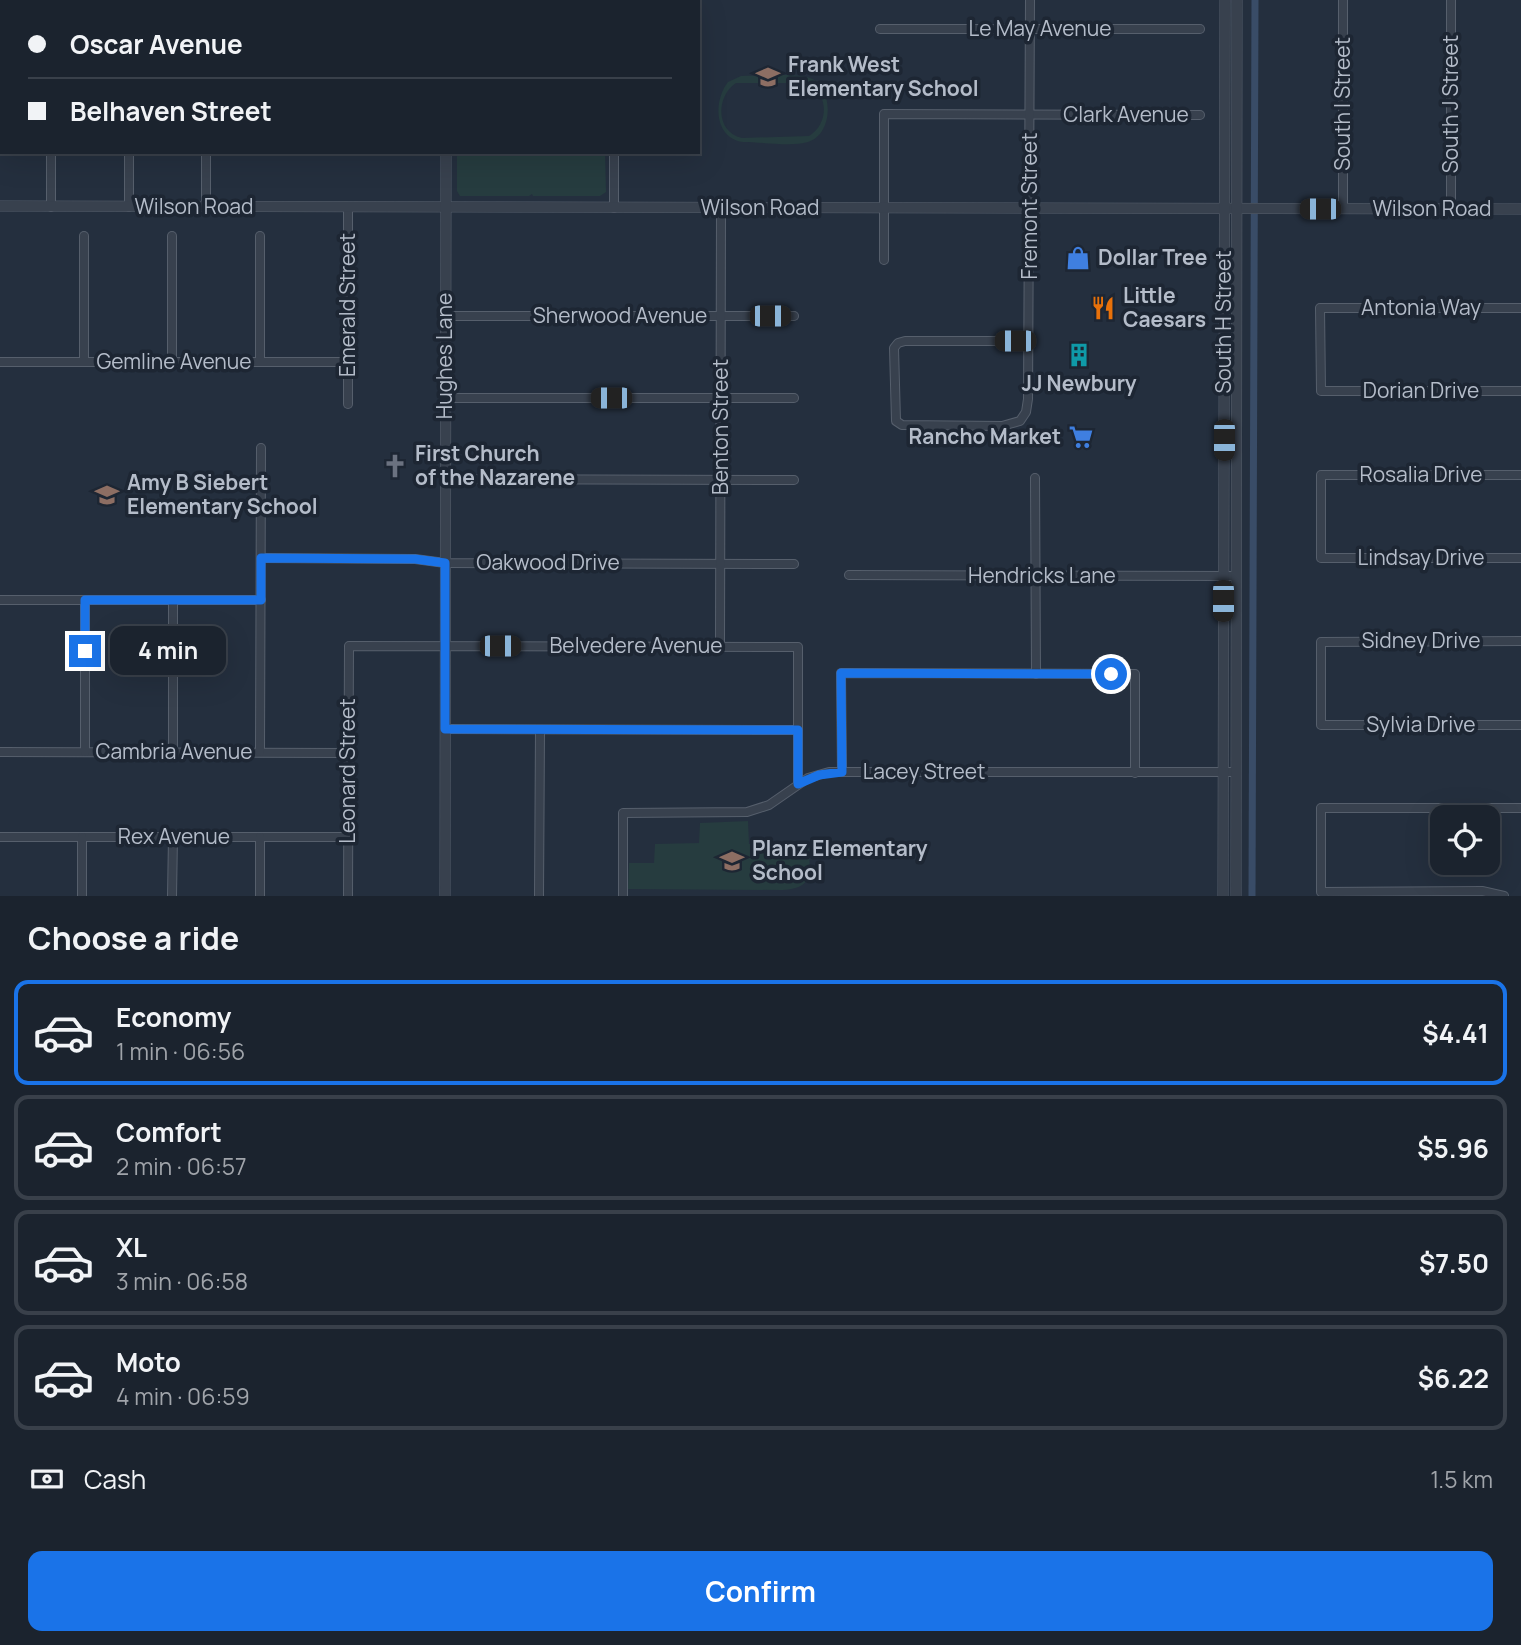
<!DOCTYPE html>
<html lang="en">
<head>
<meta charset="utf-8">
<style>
  body { margin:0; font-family:Manrope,sans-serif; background:#242b36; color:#f1f3f6; height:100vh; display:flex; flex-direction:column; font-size:26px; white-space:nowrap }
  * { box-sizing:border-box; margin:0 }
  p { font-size:23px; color:#a0a4aa }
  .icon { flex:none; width:38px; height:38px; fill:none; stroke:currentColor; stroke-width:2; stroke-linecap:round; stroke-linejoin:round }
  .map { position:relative; height:896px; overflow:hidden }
  .panel { display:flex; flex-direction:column; background:#1b232e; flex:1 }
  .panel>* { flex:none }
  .guide { position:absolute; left:0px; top:0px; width:700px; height:154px; box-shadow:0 7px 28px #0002,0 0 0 2px #39404a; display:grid; align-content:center; height:154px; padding:0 28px; background:#1b232e }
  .controls { position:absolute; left:1430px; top:805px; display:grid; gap:14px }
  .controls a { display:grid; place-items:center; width:70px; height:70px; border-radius:14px; background:#1b232e; box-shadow:0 7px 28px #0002,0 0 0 2px #39404a; font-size:35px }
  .end { position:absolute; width:32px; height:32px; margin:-16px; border:9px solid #1a73e8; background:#fff; box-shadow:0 0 0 4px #fff }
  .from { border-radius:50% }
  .bubble { position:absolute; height:49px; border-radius:14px; background:#1b232e; box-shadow:0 7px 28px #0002,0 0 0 2px #39404a; font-size:23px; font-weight:700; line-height:49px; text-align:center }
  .car { position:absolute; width:21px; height:42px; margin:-21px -10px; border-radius:9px; box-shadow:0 0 5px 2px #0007; background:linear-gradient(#222 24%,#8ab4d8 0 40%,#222 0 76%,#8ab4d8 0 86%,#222 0) }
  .guide b { display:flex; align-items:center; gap:24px; height:66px; font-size:26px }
  .guide b+b { border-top:2px solid #39404a }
  .guide i { width:18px; height:18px; background:#f1f3f6 }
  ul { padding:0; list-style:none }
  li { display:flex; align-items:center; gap:21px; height:105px; margin:0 14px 10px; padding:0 14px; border:4px solid #39404a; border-radius:14px }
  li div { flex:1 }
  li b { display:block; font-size:26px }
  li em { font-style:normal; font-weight:700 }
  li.active { border-color:#1a73e8 }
  li>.icon { width:63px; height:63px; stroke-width:1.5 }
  h2 { padding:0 28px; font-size:32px; line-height:84px }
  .pay { display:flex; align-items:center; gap:18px; height:77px; padding:0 28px; font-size:26px }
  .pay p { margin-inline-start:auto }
  .action { display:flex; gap:14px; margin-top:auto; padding:14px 28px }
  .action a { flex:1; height:80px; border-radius:14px; background:#1a73e8; color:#fff; font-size:28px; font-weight:700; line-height:80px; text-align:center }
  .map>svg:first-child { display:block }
  .green { fill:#263c3f; fill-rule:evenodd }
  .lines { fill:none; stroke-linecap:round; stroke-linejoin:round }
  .canal { stroke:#394c67; stroke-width:7 }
  .minor-casing { stroke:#565f6c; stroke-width:10 }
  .tertiary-casing { stroke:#565f6c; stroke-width:11 }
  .minor { stroke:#38414e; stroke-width:8 }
  .tertiary { stroke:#38414e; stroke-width:10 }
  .route { stroke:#1a73e8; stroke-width:9 }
  .labels { text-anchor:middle; stroke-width:7; stroke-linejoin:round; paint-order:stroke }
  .street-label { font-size:21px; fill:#b4bcc9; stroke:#1d2633 }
  .poi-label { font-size:21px; font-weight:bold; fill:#b4bcc9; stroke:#1d2633; text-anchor:start }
</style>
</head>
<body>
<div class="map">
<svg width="1521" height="896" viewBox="0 0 1521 896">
  <rect width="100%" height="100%" fill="#242f3e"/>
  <g class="green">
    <path d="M741,76C760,76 789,73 807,77C834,83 835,134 808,142C792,147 761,142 743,142C714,138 713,101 728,82ZM808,83C829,94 829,124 809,136L742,138C715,132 716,96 736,83Z"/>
    <polygon points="457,152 605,152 606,192 600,196 533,196 532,194 529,196 460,196 457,191"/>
    <path d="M748,821L749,844H809C809,872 816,888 782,890L628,889L629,863H654L655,844L699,843L700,823Z"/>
  </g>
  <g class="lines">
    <polyline class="canal" points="1252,896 1255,0"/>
    <g class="minor-casing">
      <g id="minor">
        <polyline points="51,0 51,2"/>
        <polyline points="129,2 129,0"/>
        <polyline points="532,2 532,0"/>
        <polyline points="614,2 614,0"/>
        <polyline points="880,29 1200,29"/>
        <polyline points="614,152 614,208"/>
        <polyline points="51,207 51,152"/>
        <polyline points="129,207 129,152"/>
        <polyline points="206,207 206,152"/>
        <polyline points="1343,209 1343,0"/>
        <polyline points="1451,209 1451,0"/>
        <polyline points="84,236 84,362"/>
        <polyline points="172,236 172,362"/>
        <polyline points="260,236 260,362"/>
        <polyline points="884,260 884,114 1200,115"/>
        <polyline points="1521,308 1320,308 1321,391 1521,391"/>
        <polyline points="445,316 794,316"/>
        <polyline points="1029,341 905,341 898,343 894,348 896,421 902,425 1002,426 1020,421 1026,412 1028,399 1030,0"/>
        <polyline points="0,362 348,362"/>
        <polyline points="445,398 794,398"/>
        <polyline points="348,404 348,207"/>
        <polyline points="1521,475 1321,475 1321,558 1521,558"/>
        <polyline points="1035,478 1036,674"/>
        <polyline points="445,479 794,480"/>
        <polyline points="261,558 415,559 445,563 794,564"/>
        <polyline points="849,575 1236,576"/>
        <polyline points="0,600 261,600"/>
        <polyline points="1521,641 1321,642 1321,725 1521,725"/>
        <polyline points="720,647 721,208"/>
        <polyline points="445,729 798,730"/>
        <polyline points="0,752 348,753"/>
        <polyline points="85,752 85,600"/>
        <polyline points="173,752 173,600"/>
        <polyline points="260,752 261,448"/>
        <polyline points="842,772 841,673 1135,674 1135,773"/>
        <polyline points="0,837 348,837"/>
        <polyline points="82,837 82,896"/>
        <polyline points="172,896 173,837"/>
        <polyline points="260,896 260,837"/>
        <polyline points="348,896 349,646 798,647 798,784"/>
        <polyline points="539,896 540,730"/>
        <polyline points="623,896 623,813 747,812 769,805 808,778 829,772 1235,772"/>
        <polyline points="1504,896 1482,891 1321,892 1321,808 1521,808"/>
      </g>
    </g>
    <g class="tertiary-casing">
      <g id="tertiary">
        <polyline points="446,2 446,0"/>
        <polyline points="0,206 1521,209"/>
        <polyline points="445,896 446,152"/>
        <polyline points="1223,896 1225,0"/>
        <polyline points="1236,896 1237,0"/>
      </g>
    </g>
    <use href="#minor" class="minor"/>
    <use href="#tertiary" class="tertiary"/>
  </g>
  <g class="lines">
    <polyline class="route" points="85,651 85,600 261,600 261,558 415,559 445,563 445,729 798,730 798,784 819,775 842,772 841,673 1111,674"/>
  </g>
  <defs>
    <g id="school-bare" transform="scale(1.89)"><path d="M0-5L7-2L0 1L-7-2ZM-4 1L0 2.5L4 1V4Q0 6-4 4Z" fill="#8d6e63" stroke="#1d2633" stroke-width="2.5" paint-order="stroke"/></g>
    <g id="shop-bare" transform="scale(1.89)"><path d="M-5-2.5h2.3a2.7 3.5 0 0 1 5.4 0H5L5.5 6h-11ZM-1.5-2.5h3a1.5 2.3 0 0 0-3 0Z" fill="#3f7fe0" stroke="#1d2633" stroke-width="2.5" paint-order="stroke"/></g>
    <g id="restaurant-bare" transform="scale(1.89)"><path d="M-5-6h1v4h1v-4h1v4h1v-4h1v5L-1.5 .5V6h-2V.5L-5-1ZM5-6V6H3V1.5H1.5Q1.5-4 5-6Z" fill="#e8710a" stroke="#1d2633" stroke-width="2.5" paint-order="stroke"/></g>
    <g id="building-bare" transform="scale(1.89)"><path d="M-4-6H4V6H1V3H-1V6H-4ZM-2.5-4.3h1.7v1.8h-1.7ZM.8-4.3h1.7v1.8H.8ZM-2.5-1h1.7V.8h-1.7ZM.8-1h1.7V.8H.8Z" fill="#0f9aa8" stroke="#1d2633" stroke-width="2.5" paint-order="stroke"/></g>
    <g id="supermarket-bare" transform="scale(1.89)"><path d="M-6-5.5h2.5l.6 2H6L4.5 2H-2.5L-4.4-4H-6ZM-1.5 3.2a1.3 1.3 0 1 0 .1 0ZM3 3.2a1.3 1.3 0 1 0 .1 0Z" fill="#3f7fe0" stroke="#1d2633" stroke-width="2.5" paint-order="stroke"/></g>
    <g id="church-bare" transform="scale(1.89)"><path d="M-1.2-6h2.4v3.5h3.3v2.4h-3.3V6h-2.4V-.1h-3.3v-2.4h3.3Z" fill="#6b7280" stroke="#1d2633" stroke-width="2.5" paint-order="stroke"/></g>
  </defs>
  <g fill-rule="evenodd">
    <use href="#school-bare" x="768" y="77"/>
    <use href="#shop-bare" x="1078" y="258"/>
    <use href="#restaurant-bare" x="1103" y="308"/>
    <use href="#building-bare" x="1079" y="355"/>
    <use href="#supermarket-bare" x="1081" y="437"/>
    <use href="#church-bare" x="395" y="466"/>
    <use href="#school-bare" x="107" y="495"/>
    <use href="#school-bare" x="732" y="861"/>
  </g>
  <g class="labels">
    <g class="street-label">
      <text x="1040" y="36">Le May Avenue</text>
      <text transform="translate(1343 104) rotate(-90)" y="7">South I Street</text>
      <text transform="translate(1451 104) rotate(-90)" y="7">South J Street</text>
      <text x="1126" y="122">Clark Avenue</text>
      <text transform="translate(1030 206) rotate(-90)" y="7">Fremont Street</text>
      <text x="194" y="214">Wilson Road</text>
      <text x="760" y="215">Wilson Road</text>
      <text x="1432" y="216">Wilson Road</text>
      <text transform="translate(348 305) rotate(-90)" y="7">Emerald Street</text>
      <text x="1421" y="315">Antonia Way</text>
      <text x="620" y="323">Sherwood Avenue</text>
      <text transform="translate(1224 322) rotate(-90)" y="7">South H Street</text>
      <text transform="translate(445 356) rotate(-90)" y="7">Hughes Lane</text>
      <text x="174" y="369">Gemline Avenue</text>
      <text x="1421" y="398">Dorian Drive</text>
      <text transform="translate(721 427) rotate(-90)" y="7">Benton Street</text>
      <text x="1421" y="482">Rosalia Drive</text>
      <text x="1421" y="565">Lindsay Drive</text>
      <text x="548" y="570">Oakwood Drive</text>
      <text x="1042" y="583">Hendricks Lane</text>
      <text x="1421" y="648">Sidney Drive</text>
      <text x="636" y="653">Belvedere Avenue</text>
      <text x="1421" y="732">Sylvia Drive</text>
      <text x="174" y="759">Cambria Avenue</text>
      <text transform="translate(348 771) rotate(-90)" y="7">Leonard Street</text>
      <text x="924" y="779">Lacey Street</text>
      <text x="174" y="844">Rex Avenue</text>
    </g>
    <g class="poi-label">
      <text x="788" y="72">Frank West<tspan x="788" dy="24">Elementary School</tspan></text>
      <text x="1098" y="265">Dollar Tree</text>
      <text x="1123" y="303">Little<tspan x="1123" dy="24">Caesars</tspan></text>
      <text x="1079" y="391" text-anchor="middle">JJ Newbury</text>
      <text x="1061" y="444" text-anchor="end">Rancho Market</text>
      <text x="415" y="461">First Church<tspan x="415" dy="24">of the Nazarene</tspan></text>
      <text x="127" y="490">Amy B Siebert<tspan x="127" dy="24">Elementary School</tspan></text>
      <text x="752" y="856">Planz Elementary<tspan x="752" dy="24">School</tspan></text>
    </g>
  </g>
</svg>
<div class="controls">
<a><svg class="icon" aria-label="locate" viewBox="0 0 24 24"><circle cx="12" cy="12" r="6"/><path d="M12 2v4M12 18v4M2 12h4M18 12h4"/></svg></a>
</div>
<i class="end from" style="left:1111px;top:674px"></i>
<i class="end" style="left:85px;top:651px"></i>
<div class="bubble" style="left:110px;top:626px;width:116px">4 min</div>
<i class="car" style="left:1320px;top:209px;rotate:270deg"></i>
<i class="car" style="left:770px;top:316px;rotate:90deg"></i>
<i class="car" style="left:1015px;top:341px;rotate:270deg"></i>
<i class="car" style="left:611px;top:398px;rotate:270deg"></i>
<i class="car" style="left:1224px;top:440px;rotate:180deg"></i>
<i class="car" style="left:1223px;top:601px;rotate:180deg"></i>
<i class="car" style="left:500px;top:646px;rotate:90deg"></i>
<div class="guide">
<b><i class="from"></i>Oscar Avenue</b>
<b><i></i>Belhaven Street</b>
</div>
</div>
<section class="panel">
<h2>Choose a ride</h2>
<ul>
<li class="active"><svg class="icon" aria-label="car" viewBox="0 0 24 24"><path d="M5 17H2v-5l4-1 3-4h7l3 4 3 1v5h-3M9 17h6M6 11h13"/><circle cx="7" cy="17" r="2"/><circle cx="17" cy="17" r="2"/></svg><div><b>Economy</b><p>1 min · 06:56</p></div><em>$4.41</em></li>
<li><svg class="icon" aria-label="car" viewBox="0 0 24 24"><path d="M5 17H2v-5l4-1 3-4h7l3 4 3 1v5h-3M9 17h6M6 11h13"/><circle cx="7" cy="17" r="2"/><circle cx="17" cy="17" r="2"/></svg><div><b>Comfort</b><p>2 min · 06:57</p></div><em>$5.96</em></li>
<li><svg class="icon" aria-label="car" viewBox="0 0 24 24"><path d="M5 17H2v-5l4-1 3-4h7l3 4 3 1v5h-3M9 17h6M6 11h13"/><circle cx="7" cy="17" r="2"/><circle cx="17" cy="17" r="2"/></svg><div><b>XL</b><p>3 min · 06:58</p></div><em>$7.50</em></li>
<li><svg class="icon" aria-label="car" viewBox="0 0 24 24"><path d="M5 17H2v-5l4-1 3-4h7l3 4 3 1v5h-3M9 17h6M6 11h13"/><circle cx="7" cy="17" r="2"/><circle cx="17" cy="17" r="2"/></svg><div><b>Moto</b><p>4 min · 06:59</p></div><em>$6.22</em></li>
</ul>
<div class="pay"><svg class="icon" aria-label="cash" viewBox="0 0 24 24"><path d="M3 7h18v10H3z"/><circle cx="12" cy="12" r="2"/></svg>Cash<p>1.5 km</p></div>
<div class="action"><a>Confirm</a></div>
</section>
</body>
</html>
